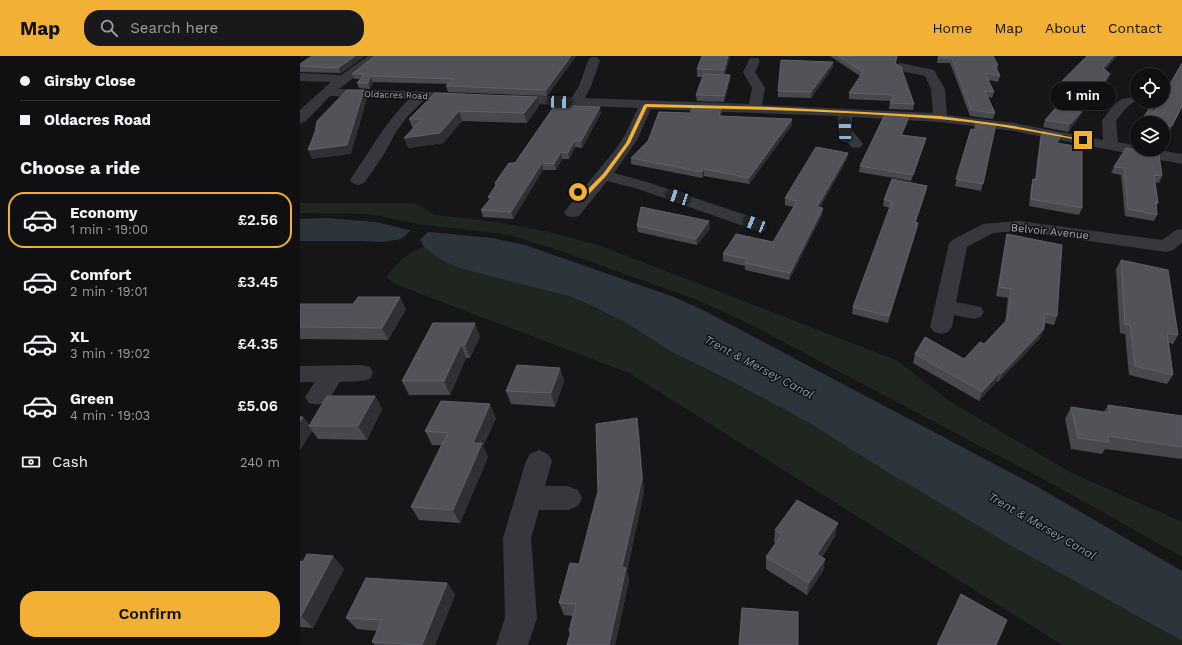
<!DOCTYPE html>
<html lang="en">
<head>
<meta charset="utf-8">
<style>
  body { margin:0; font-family:"Work Sans",sans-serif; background:#19191b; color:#f1f3f6; height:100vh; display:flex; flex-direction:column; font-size:15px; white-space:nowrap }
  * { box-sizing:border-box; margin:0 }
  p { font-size:13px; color:#9c9d9f }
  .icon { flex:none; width:22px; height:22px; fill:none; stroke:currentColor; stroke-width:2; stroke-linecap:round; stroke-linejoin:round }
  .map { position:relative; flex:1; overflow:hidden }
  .sheet { display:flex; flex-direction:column; background:#101012; width:300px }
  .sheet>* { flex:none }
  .guide { display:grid; align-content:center; height:88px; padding:0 20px; background:#101012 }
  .fabs { position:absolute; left:830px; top:12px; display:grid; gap:8px }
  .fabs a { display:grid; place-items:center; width:40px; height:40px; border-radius:50%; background:#101012; box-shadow:0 1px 3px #0004,0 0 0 1px #303032; font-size:20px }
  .end { position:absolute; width:18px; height:18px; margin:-9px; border:5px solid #f2b134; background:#111; box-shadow:0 0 0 2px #111 }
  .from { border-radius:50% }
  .bubble { position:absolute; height:28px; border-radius:14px; background:#101012; box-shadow:0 1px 3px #0004,0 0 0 1px #303032; font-size:13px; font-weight:600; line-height:28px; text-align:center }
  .car { position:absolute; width:12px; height:24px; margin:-12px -6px; border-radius:5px; box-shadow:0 0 3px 1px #0007; background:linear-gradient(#222 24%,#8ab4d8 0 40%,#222 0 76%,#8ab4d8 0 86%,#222 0) }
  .guide b { display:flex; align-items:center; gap:14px; height:38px; font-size:15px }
  .guide b+b { border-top:1px solid #303032 }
  .guide i { width:10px; height:10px; background:#f1f3f6 }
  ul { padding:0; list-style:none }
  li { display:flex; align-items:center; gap:12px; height:56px; margin:0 8px 6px; padding:0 12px; border:2px solid transparent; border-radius:16px }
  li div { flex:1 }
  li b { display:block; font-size:15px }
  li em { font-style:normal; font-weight:600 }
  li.on { border-color:#f2b134 }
  li>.icon { width:36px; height:36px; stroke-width:1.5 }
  h2 { padding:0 20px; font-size:18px; line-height:48px }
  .pay { display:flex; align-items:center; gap:10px; height:44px; padding:0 20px; font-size:15px }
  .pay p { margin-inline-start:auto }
  .primary-button { display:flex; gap:8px; margin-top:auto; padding:8px 20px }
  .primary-button a { flex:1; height:46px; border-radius:16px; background:#f2b134; color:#111; font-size:16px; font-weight:600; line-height:46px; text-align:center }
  header { display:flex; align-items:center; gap:24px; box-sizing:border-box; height:56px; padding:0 20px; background:#f2b134; color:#111 }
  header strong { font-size:19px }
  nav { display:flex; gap:22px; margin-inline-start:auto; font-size:14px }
  .search { width:280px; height:36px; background:#19191b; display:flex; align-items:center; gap:10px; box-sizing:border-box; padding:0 14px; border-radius:16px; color:#9c9d9f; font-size:15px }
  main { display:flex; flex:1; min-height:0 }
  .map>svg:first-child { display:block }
  .green { fill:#1e261f }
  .water { fill:#2c353c }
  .pier { fill:#161618 }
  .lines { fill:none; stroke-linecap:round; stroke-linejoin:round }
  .minor { fill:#37383d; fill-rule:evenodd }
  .wall { fill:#47494d }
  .shaded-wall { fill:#2f3033 }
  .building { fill:#525359; stroke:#5f6168 }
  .route { fill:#f2b134 }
  .labels { text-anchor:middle; stroke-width:3; stroke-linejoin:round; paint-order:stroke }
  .far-street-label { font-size:9px; fill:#a8adb8; stroke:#111113 }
  .street-label { font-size:11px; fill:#a8adb8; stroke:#111113 }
  .water-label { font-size:12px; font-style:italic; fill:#7f9bb3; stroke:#111113 }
</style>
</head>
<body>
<header>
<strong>Map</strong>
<div class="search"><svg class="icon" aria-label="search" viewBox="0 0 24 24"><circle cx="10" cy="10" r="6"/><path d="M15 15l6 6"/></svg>Search here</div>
<nav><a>Home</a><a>Map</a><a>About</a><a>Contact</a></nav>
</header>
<main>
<section class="sheet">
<div class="guide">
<b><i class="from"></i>Girsby Close</b>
<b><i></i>Oldacres Road</b>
</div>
<h2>Choose a ride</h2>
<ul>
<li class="on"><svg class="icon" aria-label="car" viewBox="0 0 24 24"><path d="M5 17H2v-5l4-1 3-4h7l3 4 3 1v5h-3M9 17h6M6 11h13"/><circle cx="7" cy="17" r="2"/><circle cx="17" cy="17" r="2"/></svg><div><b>Economy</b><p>1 min · 19:00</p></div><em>£2.56</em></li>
<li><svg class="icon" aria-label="car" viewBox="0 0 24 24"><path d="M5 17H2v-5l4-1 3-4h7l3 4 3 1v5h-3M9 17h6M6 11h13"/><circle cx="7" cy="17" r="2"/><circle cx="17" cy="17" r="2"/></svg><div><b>Comfort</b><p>2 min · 19:01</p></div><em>£3.45</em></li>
<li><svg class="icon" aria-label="car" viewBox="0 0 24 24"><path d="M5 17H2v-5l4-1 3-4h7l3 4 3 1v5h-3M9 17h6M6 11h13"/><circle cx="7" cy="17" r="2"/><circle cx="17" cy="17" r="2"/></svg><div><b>XL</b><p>3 min · 19:02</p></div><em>£4.35</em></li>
<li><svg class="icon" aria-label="car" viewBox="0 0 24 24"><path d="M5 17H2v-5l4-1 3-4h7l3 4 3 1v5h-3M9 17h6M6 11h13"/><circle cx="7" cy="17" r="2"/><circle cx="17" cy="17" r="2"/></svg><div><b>Green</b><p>4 min · 19:03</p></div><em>£5.06</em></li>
</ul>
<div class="pay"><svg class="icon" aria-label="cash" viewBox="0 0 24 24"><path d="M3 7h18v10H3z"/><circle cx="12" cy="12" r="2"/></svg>Cash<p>240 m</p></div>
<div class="primary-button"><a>Confirm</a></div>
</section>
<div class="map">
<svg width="882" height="589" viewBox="0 0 882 589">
  <rect width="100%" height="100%" fill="#161618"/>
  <g class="green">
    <polygon points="0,147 114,147 135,159 198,166 249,176 301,190 596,304 651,346 770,416 882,466 882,501 767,436 440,263 397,244 261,195 210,179 117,168 70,158 0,157"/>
    <path d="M124,191L138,202L182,218L222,227L269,240L295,251L328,268L372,296L433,326L511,368L579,411L712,490L882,585V589H762L329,317L95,228L86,221C98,207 107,196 124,191Z"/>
  </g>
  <polygon class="water" points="26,162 76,166 109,174 192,182 225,189 374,241 403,254 736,430 882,515 882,585 712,490 579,411 511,368 433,326 372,296 328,268 295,251 269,240 159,212 138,202 124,191 121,185 102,183 82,186 62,185 0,185 0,163"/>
  <polygon class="pier" points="112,173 129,175 117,187 99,185"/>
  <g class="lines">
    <g class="minor">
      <path d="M68,0H82L39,33L161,37L166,38L168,41L166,44L161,45L124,44L107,61L96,76L83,100L64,127L58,129L52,127L50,124C69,96 85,67 109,43L30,40L5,66L0,67V54L31,26L0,25V17L41,19Z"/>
      <path d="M294,1L298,2L300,5L291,30L285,42L449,48L452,32L443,16L450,2H458L460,5L455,16L465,32L462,49L633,57L631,33L625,20L597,14L595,11L597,8L601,7L634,14L645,33L647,59L714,67L803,84L802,65C809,55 818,39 833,42L835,45L825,53L816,65L818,86L837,90V93H853L882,98V108L714,75L640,66L552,61V74L563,88L561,91L556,92L551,91L540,77L538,74V60L351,53L337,84L314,117L347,126L461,164L464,168L461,172L455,173L449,172L335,132L307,125L279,160L273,161L267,160L264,156L315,94L325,79L338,52L207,47L202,46L200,43L202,40L207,39L272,41L279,30L288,5L290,2Z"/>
      <polygon points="719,165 862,184 876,174 882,173 882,187 873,194 866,196 719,175 693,177 667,191 656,246 681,251 684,256 681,261 674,263 654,259 652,271 648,276 641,278 634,276 630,271 649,188 652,184 683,168"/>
      <path d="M62,309L70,311L73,317L70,323L62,325L40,326C31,339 27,353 9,347L5,341L15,326H0V310Z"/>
      <polygon points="239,394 248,398 252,405 245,430 268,430 278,434 282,442 278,450 268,454 239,454 231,482 237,562 228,589 196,589 205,562 203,482 226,405 230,398"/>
    </g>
  </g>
  <g class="wall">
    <polygon points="65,0 41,17 0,16 0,8"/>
    <polygon points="75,0 276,0 247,40 148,36 146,30 147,28 73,26 70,33 59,32 57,27 60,23 54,23 52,18"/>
    <polygon points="402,0 430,0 425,18 430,19 430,24 424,46 397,45 396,39 402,21 397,21 397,13"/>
    <polygon points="530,0 597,0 597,1 596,8 614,48 613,54 589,53 590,47 591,45 549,43 549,37 560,20"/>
    <polygon points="638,0 693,0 698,9 697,14 700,20 698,26 688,24 694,36 692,42 688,41 695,57 693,63 670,60 650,7 637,7"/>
    <polygon points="787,0 817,0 805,14 807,25 780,59 778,63 768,76 743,71 745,64 764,42 753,39 755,32"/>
    <polygon points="533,6 533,11 511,42 478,41 478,35"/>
    <polygon points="237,41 239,50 227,67 162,65 143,87 108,92 113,73 109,63"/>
    <polygon points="421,51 422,57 421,60 492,69 449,128 404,120 402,122 331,108 331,102 390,57"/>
    <polygon points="882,51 868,78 863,76 863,67 840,67 853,57"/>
    <polygon points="301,57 282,92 275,91 269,103 262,103 256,114 243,114 213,163 183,161 181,154 189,144 188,141 195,130 195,127 215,107"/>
    <polygon points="609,60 608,66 602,79 624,89 611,125 559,116 560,110"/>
    <polygon points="675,66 696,68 681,135 655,130 671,73 674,74 674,72"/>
    <polygon points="837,72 837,88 830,87 833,79"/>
    <polygon points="742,75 760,85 758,87 782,152 779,159 729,150 731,130 733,123 735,123 740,82"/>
    <polygon points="826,92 862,120 859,127 855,126 858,147 856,150 857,159 854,165 825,160 821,119 811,117 814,111"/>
    <polygon points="547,103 520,151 522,159 489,224 445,214 445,210 423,205 423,198 473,186 494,151 485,149 485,142"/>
    <polygon points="627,130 626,136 616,166 618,167 617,173 588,267 552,258 553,251 590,152 583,150 584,144"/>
    <polygon points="337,170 410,172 397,189 338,176"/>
    <polygon points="707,178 757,260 754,269 745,267 740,282 698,326 697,325 679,345 613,307 615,298 664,303 684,288 705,266 708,242 696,240 705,187"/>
    <polygon points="821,204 878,279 873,288 869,287 873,319 867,328 829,319 825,278 820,277 816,213"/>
    <polygon points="0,248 106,253 88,284 0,283"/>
    <polygon points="133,267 180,280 170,302 166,302 150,339 109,339 102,325"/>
    <polygon points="260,312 264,325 255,351 211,348 206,335"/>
    <polygon points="75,340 82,353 67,384 18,383 12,375 0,394 3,361 9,369"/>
    <polygon points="808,349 882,360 882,403 805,393 802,398 771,393 765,363 771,351 804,356"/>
    <polygon points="196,362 183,390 188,401 160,467 119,464 111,451 141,389 132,389 125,375"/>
    <polygon points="339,376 344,436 327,515 329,524 315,589 267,589 270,579 269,575 273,560 264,559 259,547 279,508"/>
    <polygon points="475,474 535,480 522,501 525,503 523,515 507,539 466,513 466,501 476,487 474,486"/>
    <polygon points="0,505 44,513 13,572 0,571"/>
    <polygon points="147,527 155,539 135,589 75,589 72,586 77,575 57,573 46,562"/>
  </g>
  <g class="shaded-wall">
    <polygon points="55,0 65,0 41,17 38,12"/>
    <polygon points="271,0 276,0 247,40 246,34"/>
    <polygon points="428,0 430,0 424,22 424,14"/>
    <polygon points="814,0 817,0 800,19 803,12"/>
    <polygon points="533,6 533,11 511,42 511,36"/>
    <polygon points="810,18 807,25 780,59 778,63 768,76 770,68 779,55"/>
    <polygon points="430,19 430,24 424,46 424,40"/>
    <polygon points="70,20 73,26 70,33 68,27"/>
    <polygon points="64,34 67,43 51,98 12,103 8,94"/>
    <polygon points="237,41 239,50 227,67 224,57"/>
    <polygon points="300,51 301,57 282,92 281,85"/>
    <polygon points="421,51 422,57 419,66 419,60"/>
    <polygon points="159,55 162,65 143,87 108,92 104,82"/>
    <polygon points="609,60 608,66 600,85 601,79"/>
    <polygon points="492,63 492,69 449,128 449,122"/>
    <polygon points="762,79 760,85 754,93 756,87"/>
    <polygon points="626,82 624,89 611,125 613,119"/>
    <polygon points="274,85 275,91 269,103 268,97"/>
    <polygon points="261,96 262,103 256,114 254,108"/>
    <polygon points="548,97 547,103 516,157 517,151"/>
    <polygon points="242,107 243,114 213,163 211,156"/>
    <polygon points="404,113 404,120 402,122 402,116"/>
    <polygon points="627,130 626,136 613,173 615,166"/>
    <polygon points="523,152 522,159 489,224 490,217"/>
    <polygon points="409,165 410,172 397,189 396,183"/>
    <polygon points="618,167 617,173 588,267 589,260"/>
    <polygon points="100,241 106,253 88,284 82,272"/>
    <polygon points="175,267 180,280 170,302 165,289"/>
    <polygon points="744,273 740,282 698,326 702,317"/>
    <polygon points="161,289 166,302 150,339 144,325"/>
    <polygon points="260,312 264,325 255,351 251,337"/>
    <polygon points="700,316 697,325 679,345 682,336"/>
    <polygon points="75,340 82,353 67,384 58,370"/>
    <polygon points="190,348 196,362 183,390 188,401 160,467 153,454 173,387"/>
    <polygon points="3,361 12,375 0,394 0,365"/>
    <polygon points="337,362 339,376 344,436 327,515 329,524 315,589 309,589"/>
    <polygon points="538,467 535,480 515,510 517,498"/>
    <polygon points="33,500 44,513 13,572 1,560"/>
    <polygon points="525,503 523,515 507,539 509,527"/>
    <polygon points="147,527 155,539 135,589 122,589"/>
  </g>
  <g class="building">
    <polygon points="12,0 55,0 38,12 0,10 0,8"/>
    <polygon points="75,0 271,0 246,34 146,30 153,23 70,20 68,27 57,27 65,18 52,18"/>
    <polygon points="402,0 428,0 424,14 397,13"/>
    <polygon points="538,0 597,0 597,1 595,6 597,9 601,11 614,48 590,47 594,39 549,37 563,16"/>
    <polygon points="639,0 693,0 698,9 695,9 700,20 685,17 694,36 685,35 695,57 671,54 652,2 638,2"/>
    <polygon points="787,0 814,0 803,12 810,18 779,55 781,56 770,68 745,64 770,36 755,32"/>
    <polygon points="481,4 533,6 511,36 478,35"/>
    <polygon points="882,7 882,50 872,70 863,68 863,67 855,66 855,67 840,67 852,48 853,57 860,45 863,45 863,40"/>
    <polygon points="404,18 430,19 424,40 396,39"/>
    <polygon points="47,34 64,34 47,89 8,94 15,76 17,65"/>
    <polygon points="135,37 237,41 224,57 159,55 140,77 104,82 122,63 109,63"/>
    <polygon points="255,49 300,51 281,85 274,85 268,97 261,96 254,108 242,107 211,156 181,154 192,141 188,141 197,128 195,127 209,107 215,107"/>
    <polygon points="393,50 421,51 419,60 492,63 449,122 404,113 402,116 331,102 348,85 359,56 390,57"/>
    <polygon points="585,58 609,60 601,79 626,82 613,119 560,110"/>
    <polygon points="675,66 696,68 683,128 656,123 671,73 678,74"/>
    <polygon points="837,72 837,80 833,79"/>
    <polygon points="742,75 762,79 756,87 782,91 782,152 731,143 733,123 736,124"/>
    <polygon points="516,91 548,97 517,151 523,152 490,217 445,207 447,203 423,198 436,178 473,186 497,145 485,142"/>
    <polygon points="826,92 859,98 862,120 854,119 858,147 856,146 857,159 828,153 824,112 814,111"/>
    <polygon points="592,123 627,130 615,166 618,167 589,260 553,251 592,145 584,144"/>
    <polygon points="341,151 409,165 396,183 337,170"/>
    <polygon points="707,178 762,189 757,260 745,258 744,273 702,317 700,316 682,336 615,298 625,281 664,303 680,286 684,288 707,264 711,233 699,231"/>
    <polygon points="821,204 868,214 878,279 867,277 873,319 835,310 830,269 825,268"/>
    <polygon points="58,241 100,241 82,272 0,271 0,248 53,248"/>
    <polygon points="133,267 175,267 165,289 161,289 144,325 102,325"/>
    <polygon points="217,309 260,312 251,337 206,335"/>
    <polygon points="27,340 75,340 58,370 9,370"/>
    <polygon points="141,345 190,348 173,387 182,387 153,454 111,451 148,377 125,375"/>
    <polygon points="808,349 882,360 882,391 807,380 809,386 778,382 771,351 810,357"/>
    <polygon points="0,361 3,361 0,365"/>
    <polygon points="337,362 342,423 322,511 326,512 309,589 267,589 271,575 269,575 276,548 259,547 270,507 279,508 298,435 296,368"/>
    <polygon points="497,444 538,467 517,498 525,503 509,527 466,501 482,478 475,474"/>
    <polygon points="7,498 33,500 1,560 0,560 0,505 3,506"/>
    <polygon points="66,522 147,527 122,589 72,586 82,564 46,562"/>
    <polygon points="661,538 707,564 696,589 637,589"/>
    <polygon points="442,552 498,556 498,589 439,589"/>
  </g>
  <path class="route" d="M346,48L470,51L640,60L714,70L785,84L783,85C736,76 688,67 639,63C542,55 445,53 347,51L330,87L306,120L289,138L276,137L278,135H286L303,118L326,87L344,49Z"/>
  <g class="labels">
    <g class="far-street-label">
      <text transform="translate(96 39) rotate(2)" y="3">Oldacres Road</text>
    </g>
    <g class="street-label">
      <text transform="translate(750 175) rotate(6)" y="4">Belvoir Avenue</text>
    </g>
    <g class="water-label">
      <text transform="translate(459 311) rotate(28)" y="4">Trent &amp; Mersey Canal</text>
      <text transform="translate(742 470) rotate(30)" y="4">Trent &amp; Mersey Canal</text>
    </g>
  </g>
</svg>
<div class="fabs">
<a><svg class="icon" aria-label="locate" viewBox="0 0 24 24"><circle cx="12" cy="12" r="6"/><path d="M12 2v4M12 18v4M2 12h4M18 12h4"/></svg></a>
<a><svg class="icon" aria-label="layers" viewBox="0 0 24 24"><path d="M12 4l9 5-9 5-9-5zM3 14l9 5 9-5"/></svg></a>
</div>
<i class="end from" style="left:278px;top:136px"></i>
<i class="end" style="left:783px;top:84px"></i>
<div class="bubble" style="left:750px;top:26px;width:66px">1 min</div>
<i class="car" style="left:260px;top:46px;rotate:92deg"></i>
<i class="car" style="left:545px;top:74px;rotate:359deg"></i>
<i class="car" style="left:378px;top:141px;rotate:289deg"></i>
<i class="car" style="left:455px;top:168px;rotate:292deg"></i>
</div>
</main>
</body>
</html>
